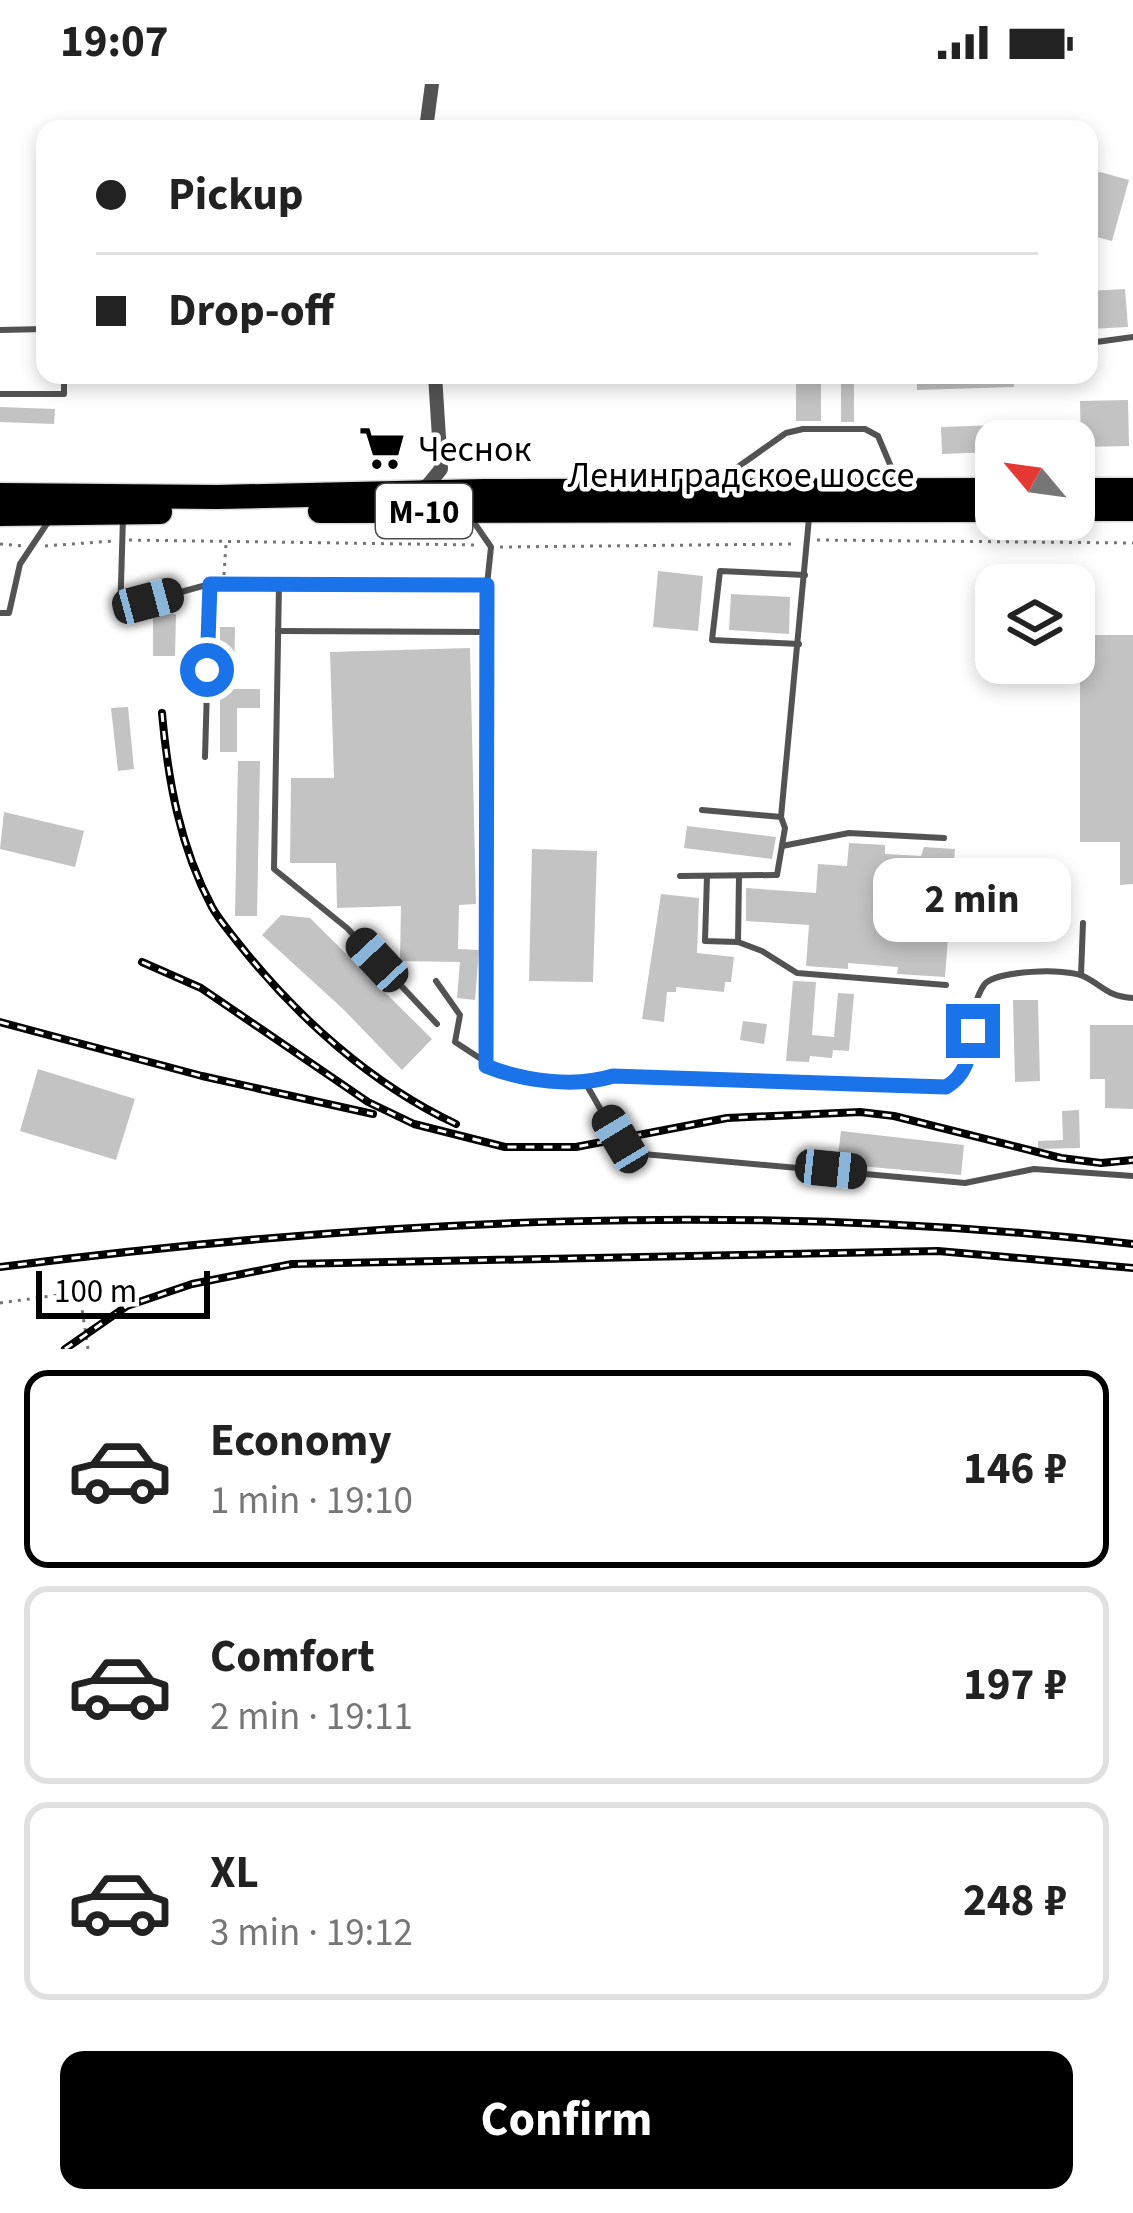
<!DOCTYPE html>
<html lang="en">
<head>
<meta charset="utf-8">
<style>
  body { margin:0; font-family:"Source Sans 3",sans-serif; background:#f6f6f6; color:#222; height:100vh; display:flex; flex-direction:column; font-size:45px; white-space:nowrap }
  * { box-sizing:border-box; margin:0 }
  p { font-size:39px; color:#767676 }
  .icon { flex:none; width:66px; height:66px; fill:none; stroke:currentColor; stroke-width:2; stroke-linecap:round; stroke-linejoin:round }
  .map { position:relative; height:1265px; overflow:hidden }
  .side { display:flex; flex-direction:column; background:#fff; flex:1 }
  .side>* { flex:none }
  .top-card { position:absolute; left:36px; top:36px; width:1062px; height:264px; border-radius:24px; box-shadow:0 6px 18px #0003; display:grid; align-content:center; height:264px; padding:0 60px; background:#fff }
  .needle { width:78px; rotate:299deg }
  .buttons { position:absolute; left:975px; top:336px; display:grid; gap:24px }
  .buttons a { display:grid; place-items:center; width:120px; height:120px; border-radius:24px; background:#fff; box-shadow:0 6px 18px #0003; font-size:60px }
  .scale { position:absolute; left:36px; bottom:30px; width:174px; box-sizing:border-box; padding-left:12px; border:6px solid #000; border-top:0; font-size:33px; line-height:42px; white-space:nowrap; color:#000; -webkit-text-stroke:9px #fff; paint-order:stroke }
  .end { position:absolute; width:54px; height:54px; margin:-27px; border:15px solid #1a73e8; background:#fff; box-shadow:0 0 0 6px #fff }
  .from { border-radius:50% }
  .bubble { position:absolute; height:84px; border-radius:24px; background:#fff; box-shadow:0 6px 18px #0003; font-size:39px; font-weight:700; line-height:84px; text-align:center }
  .car { position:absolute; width:36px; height:72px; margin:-36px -18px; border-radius:15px; box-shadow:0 0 9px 3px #0007; background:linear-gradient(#222 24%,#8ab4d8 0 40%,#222 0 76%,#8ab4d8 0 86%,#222 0) }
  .top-card b { display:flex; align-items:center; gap:42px; height:114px; font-size:45px }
  .top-card b+b { border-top:3px solid #e0e0e0 }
  .top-card i { width:30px; height:30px; background:#222 }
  ul { padding:21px 0 0; list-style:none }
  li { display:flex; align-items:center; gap:36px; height:198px; margin:0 24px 18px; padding:0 36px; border:6px solid #e0e0e0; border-radius:24px }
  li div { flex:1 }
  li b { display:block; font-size:45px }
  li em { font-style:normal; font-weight:700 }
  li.selected { border-color:#000 }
  li>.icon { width:108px; height:108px; stroke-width:1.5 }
  .action { display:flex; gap:24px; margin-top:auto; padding:24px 60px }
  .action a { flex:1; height:138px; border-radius:24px; background:#000; color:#fff; font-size:48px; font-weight:700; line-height:138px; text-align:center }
  .status { display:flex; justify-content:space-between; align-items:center; height:84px; padding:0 60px; background:#fff; direction:ltr }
  .status svg { height:33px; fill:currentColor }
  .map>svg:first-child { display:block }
  .building { fill:#c3c3c3 }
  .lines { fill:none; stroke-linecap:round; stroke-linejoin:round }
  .highway-casing { stroke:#dbdbdb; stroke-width:27 }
  .path { stroke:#757575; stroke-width:3; stroke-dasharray:3 6; stroke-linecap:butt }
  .lane { stroke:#535353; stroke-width:6 }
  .street { stroke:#535353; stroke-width:14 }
  .highway { stroke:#000; stroke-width:24 }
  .rail-casing { stroke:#000; stroke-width:8 }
  .rail { stroke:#fff; stroke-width:3; stroke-dasharray:9; stroke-linecap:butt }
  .route { stroke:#1a73e8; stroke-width:15 }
  .labels { text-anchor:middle; stroke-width:9; stroke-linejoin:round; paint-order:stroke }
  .shield { fill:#fff; stroke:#4c4c4c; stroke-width:3 }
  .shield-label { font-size:33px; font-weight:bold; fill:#000 }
  .poi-label { font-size:36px; fill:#000; stroke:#fff; text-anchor:start }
  .street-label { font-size:36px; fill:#000; stroke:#fff }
</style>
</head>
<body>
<div class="status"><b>19:07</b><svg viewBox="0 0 49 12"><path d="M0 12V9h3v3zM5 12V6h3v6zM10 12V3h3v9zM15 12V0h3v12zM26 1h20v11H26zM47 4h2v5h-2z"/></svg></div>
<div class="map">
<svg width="1133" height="1265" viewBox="0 0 1133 1265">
  <rect width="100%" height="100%" fill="#fff"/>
  <g class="building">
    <polygon points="1089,85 1129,96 1112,157 1089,151"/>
    <polygon points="1125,205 1128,243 1089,245 1089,207"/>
    <polygon points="917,291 1014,291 1014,303 917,306"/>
    <rect x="841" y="296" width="13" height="42"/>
    <rect x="796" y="299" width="25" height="38"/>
    <polygon points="1128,316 1129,362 1081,363 1080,317"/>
    <polygon points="0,323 55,325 54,340 0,338"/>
    <polygon points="998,341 996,368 942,370 941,343"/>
    <polygon points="658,487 703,492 698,547 653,543"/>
    <polygon points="731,510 790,513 789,550 729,546"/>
    <polygon points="153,530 176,530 175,572 153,572"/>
    <polygon points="220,543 235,543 234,605 260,605 260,624 237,624 237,668 220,668"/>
    <polygon points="1080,551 1133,551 1133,800 1120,801 1120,758 1080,758"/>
    <polygon points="470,564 476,820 459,821 458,865 479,866 475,916 457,914 460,878 400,877 401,822 337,824 336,779 290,779 291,694 334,694 330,568"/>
    <polygon points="128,623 134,685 118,687 111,624"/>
    <polygon points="238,677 260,677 257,832 235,832"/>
    <polygon points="4,728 84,747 75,783 0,765"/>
    <polygon points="687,742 776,753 772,775 684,764"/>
    <polygon points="849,759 885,761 885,770 921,772 924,763 955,765 945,893 897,890 898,883 848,879 848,885 806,882 809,841 746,837 746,804 816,809 818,780 847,782"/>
    <polygon points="532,765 597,767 593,898 529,897"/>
    <polygon points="661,810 699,814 697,869 734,873 731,898 725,898 724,908 676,903 676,908 667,908 664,938 642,935"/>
    <polygon points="281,831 310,834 432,955 402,986 343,925 262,851"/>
    <polygon points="793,897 816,898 812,951 834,953 838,909 854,910 849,967 833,966 832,974 810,972 809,978 786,977"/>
    <polygon points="1013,916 1038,916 1040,997 1015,998"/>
    <polygon points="743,937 767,940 764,960 740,956"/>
    <polygon points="1090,941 1133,941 1133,1025 1105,1024 1105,995 1090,995"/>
    <polygon points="38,985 135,1015 116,1076 20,1047"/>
    <polygon points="1079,1026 1080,1064 1038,1065 1038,1057 1063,1056 1062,1027"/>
    <polygon points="841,1047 964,1061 961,1091 837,1080"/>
  </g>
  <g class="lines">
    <g class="highway-casing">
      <g id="highway">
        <polyline points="1074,406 1133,406"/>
        <polyline points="0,411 217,413 484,407 996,406"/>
        <polyline points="1074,425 1133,425"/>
        <polyline points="320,427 996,426"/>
        <polyline points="0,430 160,428"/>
      </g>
    </g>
    <g class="path">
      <polyline points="129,456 479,461"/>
      <polyline points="817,456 1133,459"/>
      <polyline points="0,460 23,462"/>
      <polyline points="45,462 113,457"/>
      <polyline points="500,463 796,460"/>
      <polyline points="224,491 226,459"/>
      <polyline points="0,1219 58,1211 76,1215 82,1225 88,1265"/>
    </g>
    <g class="lane">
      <polyline points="0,246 45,245"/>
      <polyline points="1089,259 1133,253"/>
      <polyline points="169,291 169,293"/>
      <polyline points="0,310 64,310 64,291"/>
      <polyline points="718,397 786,349 803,345 865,345 878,352 897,397"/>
      <polyline points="471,434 491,463 487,501 486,982"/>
      <polyline points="279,500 274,785 347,844 437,940"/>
      <polyline points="148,517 210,500 487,501"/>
      <polyline points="0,529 9,529 20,480 48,438"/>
      <polyline points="120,533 123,434"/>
      <polyline points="278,547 487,548"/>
      <polyline points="799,560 712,556 720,487 805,491"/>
      <polyline points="205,673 210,500"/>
      <polyline points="702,726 781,733"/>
      <polyline points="782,762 849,749 944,754"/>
      <polyline points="777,791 785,744 781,733 809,434"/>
      <polyline points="680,792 775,791"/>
      <polyline points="707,792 705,857 738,858 739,792"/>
      <polyline points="738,858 762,867 797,889 946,901"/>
      <polyline points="1081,891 1083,839"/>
      <path d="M436,897L460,931L455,958L501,988L587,1000L613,992L947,1003C984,981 962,933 984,901C995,886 1066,884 1083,892C1104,902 1106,912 1133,914"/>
      <path d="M587,1002C602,1025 615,1062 643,1070L965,1099L1034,1085L1133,1092"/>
    </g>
    <g class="street">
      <polyline points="426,45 432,0"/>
      <polyline points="417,407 428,401 441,385 435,291"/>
    </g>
    <use href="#highway" class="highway"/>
    <g class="rail-casing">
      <g id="rail">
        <path d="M162,629C168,697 180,763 212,823C219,836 230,848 239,860C297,933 371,1000 456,1040"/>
        <polyline points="142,878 201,904 368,1018 414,1040 505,1063 576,1063 727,1034 860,1028 894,1032 1061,1074 1101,1079 1133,1076"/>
        <polyline points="0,938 202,992 373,1030"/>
        <path d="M0,1183C375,1135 757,1117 1133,1160"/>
        <polyline points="65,1265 127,1222 192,1200 292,1180 938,1167 1133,1184"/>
      </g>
    </g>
    <use href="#rail" class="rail"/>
  </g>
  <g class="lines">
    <path class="route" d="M207,586L210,500L487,501L486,982C523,997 575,1004 613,992L946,1003C968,990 969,970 973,947"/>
  </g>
  <defs>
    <g id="supermarket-bare" transform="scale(3.6)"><path d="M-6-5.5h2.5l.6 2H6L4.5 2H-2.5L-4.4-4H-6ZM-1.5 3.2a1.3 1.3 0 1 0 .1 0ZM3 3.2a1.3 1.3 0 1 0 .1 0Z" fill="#000" stroke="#fff" stroke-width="2.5" paint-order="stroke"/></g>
  </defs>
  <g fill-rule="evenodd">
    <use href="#supermarket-bare" x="382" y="364"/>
  </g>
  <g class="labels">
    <rect class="shield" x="376" y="400" width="96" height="54" rx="9"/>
    <g class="shield-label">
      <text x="424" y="439">М-10</text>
    </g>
    <g class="poi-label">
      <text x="418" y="377">Чеснок</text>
    </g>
    <g class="street-label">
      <text x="741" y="403">Ленинградское шоссе</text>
    </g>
  </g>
</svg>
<div class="buttons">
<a><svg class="needle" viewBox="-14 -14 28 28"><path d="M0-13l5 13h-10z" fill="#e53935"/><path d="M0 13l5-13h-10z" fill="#767676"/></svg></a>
<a><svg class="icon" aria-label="layers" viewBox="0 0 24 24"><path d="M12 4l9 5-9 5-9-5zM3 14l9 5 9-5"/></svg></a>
</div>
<div class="scale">100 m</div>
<i class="end from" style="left:207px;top:586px"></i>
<i class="end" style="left:973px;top:947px"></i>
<div class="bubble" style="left:873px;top:774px;width:198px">2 min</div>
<i class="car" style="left:148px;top:517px;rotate:75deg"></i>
<i class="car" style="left:377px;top:876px;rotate:317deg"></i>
<i class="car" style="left:620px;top:1055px;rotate:329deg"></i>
<i class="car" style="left:831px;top:1085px;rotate:96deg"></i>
<div class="top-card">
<b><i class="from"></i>Pickup</b>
<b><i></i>Drop-off</b>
</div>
</div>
<section class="side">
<ul>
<li class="selected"><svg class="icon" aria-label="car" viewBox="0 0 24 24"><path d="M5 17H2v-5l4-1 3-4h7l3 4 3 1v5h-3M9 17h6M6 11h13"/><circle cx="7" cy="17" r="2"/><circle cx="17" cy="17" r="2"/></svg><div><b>Economy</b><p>1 min · 19:10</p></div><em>146 ₽</em></li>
<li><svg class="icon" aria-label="car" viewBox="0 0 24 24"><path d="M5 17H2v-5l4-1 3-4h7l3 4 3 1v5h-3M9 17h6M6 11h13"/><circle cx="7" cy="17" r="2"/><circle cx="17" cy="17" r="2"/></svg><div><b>Comfort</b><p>2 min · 19:11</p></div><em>197 ₽</em></li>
<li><svg class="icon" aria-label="car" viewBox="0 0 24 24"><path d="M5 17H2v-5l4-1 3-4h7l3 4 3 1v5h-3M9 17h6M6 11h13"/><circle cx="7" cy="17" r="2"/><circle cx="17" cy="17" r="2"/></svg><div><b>XL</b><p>3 min · 19:12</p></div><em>248 ₽</em></li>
</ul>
<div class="action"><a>Confirm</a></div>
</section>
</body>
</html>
